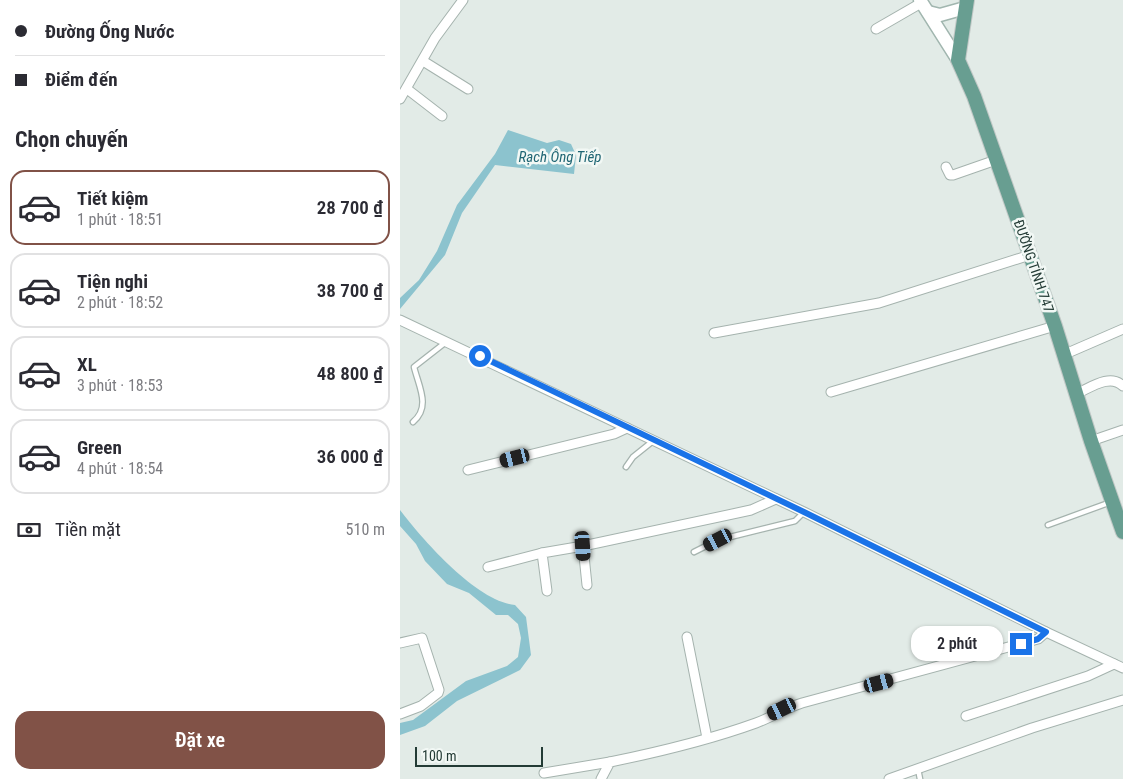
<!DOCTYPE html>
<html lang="vi">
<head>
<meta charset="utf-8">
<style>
  body { margin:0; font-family:"Roboto Condensed",sans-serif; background:#f7f7f7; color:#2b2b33; height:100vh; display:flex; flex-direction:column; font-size:19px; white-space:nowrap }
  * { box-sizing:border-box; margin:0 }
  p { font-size:16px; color:#7c7c81 }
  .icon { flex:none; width:28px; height:28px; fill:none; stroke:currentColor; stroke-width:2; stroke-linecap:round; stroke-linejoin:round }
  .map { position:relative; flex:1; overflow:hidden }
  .sheet { display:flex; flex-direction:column; background:#fff; width:400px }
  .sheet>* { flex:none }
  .banner { display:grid; align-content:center; height:110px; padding:0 15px; background:#fff }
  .scale { position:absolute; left:15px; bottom:12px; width:128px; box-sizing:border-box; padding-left:5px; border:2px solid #233b35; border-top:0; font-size:14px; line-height:18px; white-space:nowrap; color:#233b35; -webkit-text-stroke:4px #f2f8f5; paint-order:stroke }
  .end { position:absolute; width:22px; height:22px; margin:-11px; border:6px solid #1a73e8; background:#fff; box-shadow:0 0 0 2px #fff }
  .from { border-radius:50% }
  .bubble { position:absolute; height:35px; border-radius:15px; background:#fff; box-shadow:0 1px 4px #0004; font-size:16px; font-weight:600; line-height:35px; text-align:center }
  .car { position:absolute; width:15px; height:30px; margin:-15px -8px; border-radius:6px; box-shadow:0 0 4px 1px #0007; background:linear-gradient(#222 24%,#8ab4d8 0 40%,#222 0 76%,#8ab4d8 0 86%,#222 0) }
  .banner b { display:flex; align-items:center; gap:18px; height:48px; font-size:19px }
  .banner b+b { border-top:1px solid #e1e1e2 }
  .banner i { width:12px; height:12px; background:#2b2b33 }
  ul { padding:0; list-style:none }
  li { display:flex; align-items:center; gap:15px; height:75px; margin:0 10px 8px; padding:0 5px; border:2px solid #e1e1e2; border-radius:15px }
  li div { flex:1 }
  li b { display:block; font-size:19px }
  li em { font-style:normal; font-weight:600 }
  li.current { border-color:#815247 }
  li>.icon { width:45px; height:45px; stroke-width:1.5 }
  h2 { padding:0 15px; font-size:22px; line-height:60px }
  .pay { display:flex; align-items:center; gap:12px; height:55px; padding:0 15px; font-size:19px }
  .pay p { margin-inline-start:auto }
  .action { display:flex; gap:10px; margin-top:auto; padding:10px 15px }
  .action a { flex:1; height:58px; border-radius:15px; background:#815247; color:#fff; font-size:20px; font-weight:600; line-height:58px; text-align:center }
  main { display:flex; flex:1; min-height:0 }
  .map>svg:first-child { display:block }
  .water { fill:#8cc3ce }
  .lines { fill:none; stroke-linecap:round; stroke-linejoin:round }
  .lane-casing { stroke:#a5b3ae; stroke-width:7 }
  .street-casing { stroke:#a5b3ae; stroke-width:11 }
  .secondary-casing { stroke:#a1b6af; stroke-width:15 }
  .primary-casing { stroke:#c1c8c6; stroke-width:16 }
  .lane { stroke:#fff; stroke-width:4.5 }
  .street { stroke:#fff; stroke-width:9 }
  .secondary { stroke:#fff; stroke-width:12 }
  .primary { stroke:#689e91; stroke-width:14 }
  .route { stroke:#1a73e8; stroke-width:6 }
  .labels { text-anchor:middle; stroke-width:5; stroke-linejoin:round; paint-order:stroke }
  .street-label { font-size:14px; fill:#233b35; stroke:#f2f8f5 }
  .water-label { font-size:15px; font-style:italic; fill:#206674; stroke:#f2f8f5 }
</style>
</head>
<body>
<main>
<section class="sheet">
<div class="banner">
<b><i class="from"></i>Đường Ống Nước</b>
<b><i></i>Điểm đến</b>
</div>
<h2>Chọn chuyến</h2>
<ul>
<li class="current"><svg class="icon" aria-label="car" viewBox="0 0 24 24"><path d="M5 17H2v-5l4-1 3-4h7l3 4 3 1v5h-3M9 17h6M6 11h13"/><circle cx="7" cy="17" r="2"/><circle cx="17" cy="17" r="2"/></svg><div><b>Tiết kiệm</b><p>1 phút · 18:51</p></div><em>28 700 ₫</em></li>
<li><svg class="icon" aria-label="car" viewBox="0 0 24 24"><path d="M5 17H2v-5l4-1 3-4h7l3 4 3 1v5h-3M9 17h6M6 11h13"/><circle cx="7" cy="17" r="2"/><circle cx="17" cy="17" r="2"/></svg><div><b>Tiện nghi</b><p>2 phút · 18:52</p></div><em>38 700 ₫</em></li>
<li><svg class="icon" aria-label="car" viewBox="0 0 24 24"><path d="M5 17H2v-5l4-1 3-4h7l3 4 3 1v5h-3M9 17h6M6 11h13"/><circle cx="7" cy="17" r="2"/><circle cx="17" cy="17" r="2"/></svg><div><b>XL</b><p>3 phút · 18:53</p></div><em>48 800 ₫</em></li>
<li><svg class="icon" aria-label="car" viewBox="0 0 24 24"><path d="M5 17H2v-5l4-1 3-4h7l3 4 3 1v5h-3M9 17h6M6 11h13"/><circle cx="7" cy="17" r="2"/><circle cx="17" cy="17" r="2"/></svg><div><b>Green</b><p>4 phút · 18:54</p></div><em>36 000 ₫</em></li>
</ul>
<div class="pay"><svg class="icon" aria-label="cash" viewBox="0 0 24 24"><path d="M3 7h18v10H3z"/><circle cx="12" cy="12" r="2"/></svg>Tiền mặt<p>510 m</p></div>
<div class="action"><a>Đặt xe</a></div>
</section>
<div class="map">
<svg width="723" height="779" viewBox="0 0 723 779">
  <rect width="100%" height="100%" fill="#e2ebe7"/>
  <g class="water">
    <polygon points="108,130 147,143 159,140 171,144 176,155 174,174 95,165 62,213 45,255 0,309 0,298 19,280 37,251 57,205 95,154"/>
    <path d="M0,510C23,540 76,601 115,605L126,617L131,655L120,670L57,701L25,726L0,735V723L13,720L66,681L107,666L118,657L121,638L118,624L108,615H96L69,593L47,584L25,561L16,544L0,526Z"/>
  </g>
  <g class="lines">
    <g class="lane-casing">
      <g id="lane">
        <path d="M13,422C31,407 19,387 14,367L46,342"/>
        <polyline points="226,467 233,457 253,441"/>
        <polyline points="648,525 711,502"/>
        <polyline points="294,552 318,540 395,521 404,512"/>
        <polyline points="518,769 520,779"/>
      </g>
    </g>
    <g class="street-casing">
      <g id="street">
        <polyline points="476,29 521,3"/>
        <polyline points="23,61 68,89"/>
        <polyline points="7,89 42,116"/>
        <polyline points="0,99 35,38 63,0"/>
        <polyline points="546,167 550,175 553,175 596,160"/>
        <polyline points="0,320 404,512 646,632 723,668"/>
        <polyline points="314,333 479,303 630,255"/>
        <polyline points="663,355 723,329"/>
        <polyline points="431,392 655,326"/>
        <path d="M676,394C690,388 710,373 723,386"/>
        <polyline points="691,441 723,430"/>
        <polyline points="68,470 214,434 227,428"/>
        <polyline points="88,567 142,553"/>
        <polyline points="187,585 183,546 351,510 376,499"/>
        <polyline points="147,591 142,553 183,546"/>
        <polyline points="287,637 307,738"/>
        <polyline points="0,643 22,638 39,690 38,693 21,706 0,714"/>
        <polyline points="566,716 688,676 714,664"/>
        <polyline points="144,773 210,762"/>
        <path d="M201,779L210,762C259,752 309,740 356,723C372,717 386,708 402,703L638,639L646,632"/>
        <polyline points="489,779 632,728 723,700"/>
      </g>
    </g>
    <g class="secondary-casing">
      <g id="secondary">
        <polyline points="520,0 558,60"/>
        <polyline points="528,12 540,15 565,8"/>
      </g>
    </g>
    <g class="primary-casing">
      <polyline id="primary" points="567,0 558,60 574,96 655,326 691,441 723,532"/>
    </g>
    <use href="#lane" class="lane"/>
    <use href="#street" class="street"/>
    <use href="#secondary" class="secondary"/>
    <use href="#primary" class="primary"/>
  </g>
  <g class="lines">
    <polyline class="route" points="80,356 404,512 646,632 638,639 621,644"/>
  </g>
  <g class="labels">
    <g class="street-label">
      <text transform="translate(634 266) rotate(71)" y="5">ĐƯỜNG TỈNH 747</text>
    </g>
    <g class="water-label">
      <text x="160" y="162">Rạch Ông Tiếp</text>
    </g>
  </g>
</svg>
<div class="scale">100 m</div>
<i class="end from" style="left:80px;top:356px"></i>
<i class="end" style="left:621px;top:644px"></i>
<div class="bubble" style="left:511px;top:626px;width:92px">2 phút</div>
<i class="car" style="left:115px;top:458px;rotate:256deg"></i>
<i class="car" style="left:318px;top:540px;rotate:243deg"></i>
<i class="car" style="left:183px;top:546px;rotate:176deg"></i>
<i class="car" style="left:479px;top:683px;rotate:75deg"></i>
<i class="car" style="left:382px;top:709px;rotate:244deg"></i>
</div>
</main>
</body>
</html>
